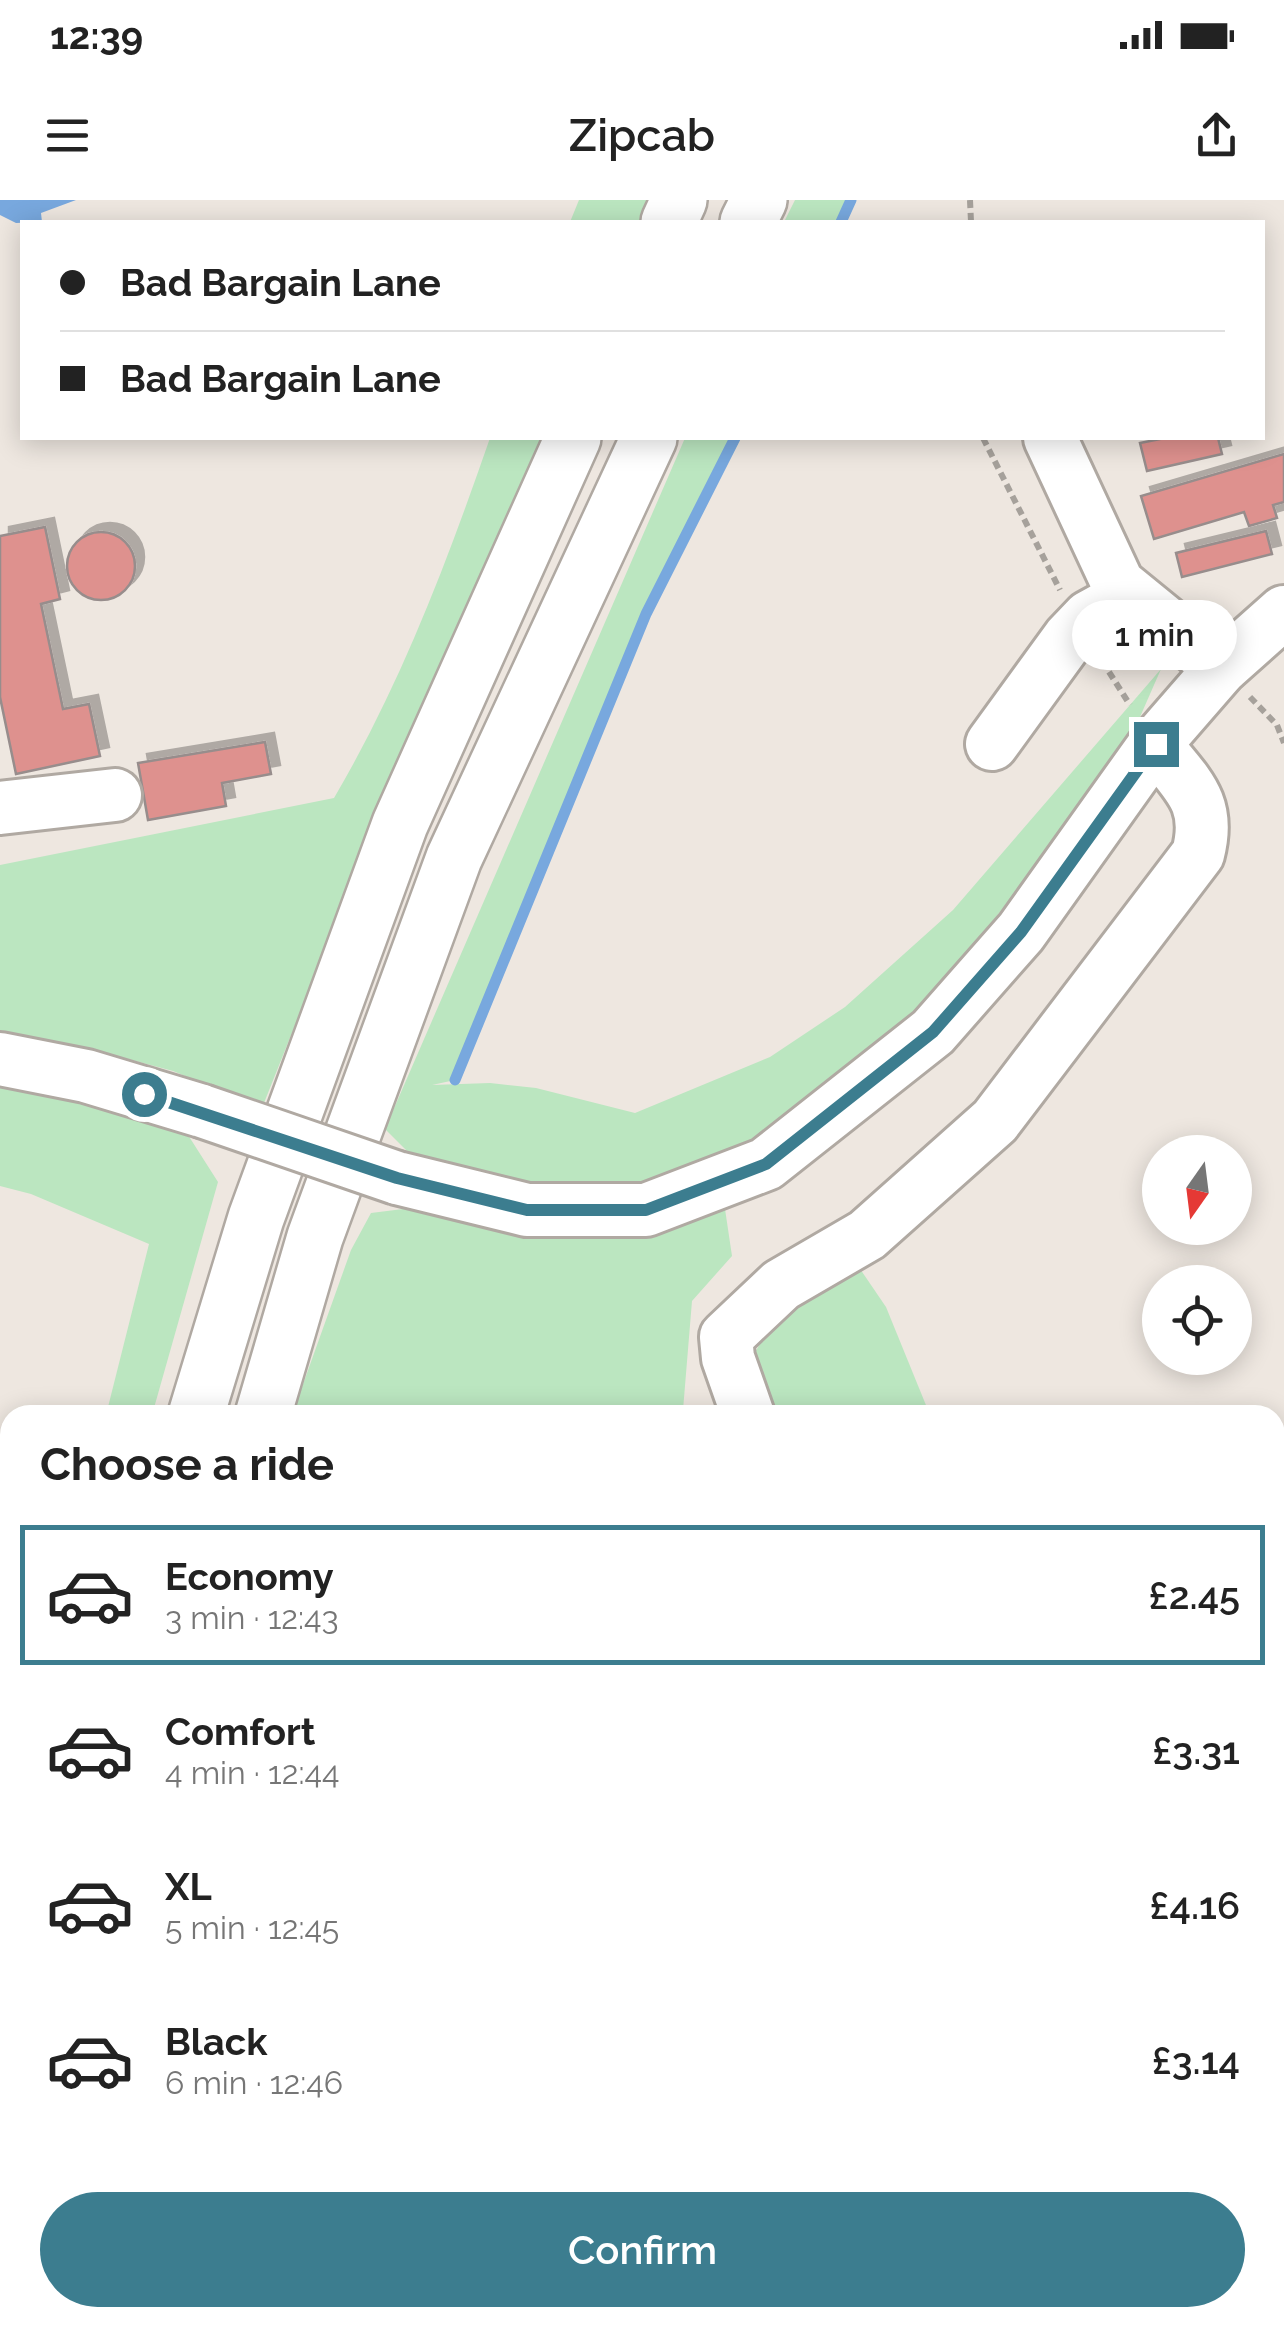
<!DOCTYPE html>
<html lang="en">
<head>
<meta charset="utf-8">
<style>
  body { margin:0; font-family:Raleway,sans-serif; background:#f2f2f2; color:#222; height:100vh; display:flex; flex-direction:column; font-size:38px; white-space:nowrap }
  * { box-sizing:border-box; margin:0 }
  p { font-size:32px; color:#767676 }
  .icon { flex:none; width:55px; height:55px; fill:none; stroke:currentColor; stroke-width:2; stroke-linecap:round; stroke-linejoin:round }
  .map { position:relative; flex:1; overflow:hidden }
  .panel { position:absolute; left:0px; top:1205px; width:1285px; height:922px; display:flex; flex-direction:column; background:#fff; border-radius:30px 30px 0 0; box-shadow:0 5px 25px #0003 }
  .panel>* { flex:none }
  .guide { position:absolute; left:20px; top:20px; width:1245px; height:220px; border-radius:0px; box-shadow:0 5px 25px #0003; display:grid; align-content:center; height:220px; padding:0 40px; background:#fff }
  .needle { width:65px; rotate:194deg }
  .tools { position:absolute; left:1142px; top:935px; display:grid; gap:20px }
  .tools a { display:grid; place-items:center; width:110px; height:110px; border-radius:50%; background:#fff; box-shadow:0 5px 25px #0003; font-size:50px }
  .end { position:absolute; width:45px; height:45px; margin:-22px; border:12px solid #3c7d8f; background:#fff; box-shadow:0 0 0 5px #fff }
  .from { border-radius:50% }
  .bubble { position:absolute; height:70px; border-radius:35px; background:#fff; box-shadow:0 5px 25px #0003; font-size:32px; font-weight:600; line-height:70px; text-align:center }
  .guide b { display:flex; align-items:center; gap:35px; height:95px; font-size:38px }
  .guide b+b { border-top:2px solid #e0e0e0 }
  .guide i { width:25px; height:25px; background:#222 }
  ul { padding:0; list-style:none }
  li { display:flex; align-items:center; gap:30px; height:140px; margin:0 20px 15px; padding:0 20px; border:5px solid transparent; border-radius:0px }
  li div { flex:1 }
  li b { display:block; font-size:38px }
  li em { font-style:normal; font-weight:600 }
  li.selected { border-color:#3c7d8f }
  li>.icon { width:90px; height:90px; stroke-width:1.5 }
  h2 { padding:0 40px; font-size:45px; line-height:120px }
  .cta { display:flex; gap:20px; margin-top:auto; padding:20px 40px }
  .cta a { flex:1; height:115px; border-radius:60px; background:#3c7d8f; color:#fff; font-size:40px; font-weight:600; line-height:115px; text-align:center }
  .status { display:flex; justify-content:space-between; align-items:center; height:70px; padding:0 50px; background:#fff; direction:ltr }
  .status svg { height:28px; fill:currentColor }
  header { display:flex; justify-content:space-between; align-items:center; height:130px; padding:0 40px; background:#fff; font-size:45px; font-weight:600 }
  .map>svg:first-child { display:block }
  .green { fill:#bbe6c0 }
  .water { fill:#78a8de }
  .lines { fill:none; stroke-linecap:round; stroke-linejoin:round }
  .stream { stroke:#78a8de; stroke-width:11 }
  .building { fill:#de918e; stroke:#978d8c; stroke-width:2.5; filter:url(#shadow) }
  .minor-casing { stroke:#b0a9a2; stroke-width:58 }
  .highway-casing { stroke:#b0a9a2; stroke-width:60 }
  .path { stroke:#a6a19b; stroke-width:6; stroke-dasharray:8 5; stroke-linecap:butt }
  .minor { stroke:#fff; stroke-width:52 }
  .highway { stroke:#fff; stroke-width:55 }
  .minor-bridge-casing { stroke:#b0a9a2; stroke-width:58; stroke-linecap:butt }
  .minor-bridge { stroke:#fff; stroke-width:52 }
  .route { stroke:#3c7d8f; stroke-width:12 }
</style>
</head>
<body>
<div class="status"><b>12:39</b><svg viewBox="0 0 49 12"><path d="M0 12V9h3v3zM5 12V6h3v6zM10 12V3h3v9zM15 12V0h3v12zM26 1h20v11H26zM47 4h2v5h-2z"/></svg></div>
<header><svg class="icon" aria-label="menu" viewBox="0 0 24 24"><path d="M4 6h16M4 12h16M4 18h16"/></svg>Zipcab<svg class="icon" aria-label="share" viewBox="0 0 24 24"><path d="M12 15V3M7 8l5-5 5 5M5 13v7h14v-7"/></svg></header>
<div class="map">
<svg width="1284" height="2127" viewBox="0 0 1284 2127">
  <defs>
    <filter id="shadow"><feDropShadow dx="9" dy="-9" stdDeviation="0" flood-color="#0004"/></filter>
  </defs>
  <rect width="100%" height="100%" fill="#eee7e0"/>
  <g class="green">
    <polygon points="579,0 650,0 640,22 570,22"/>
    <polygon points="795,0 852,0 842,22 784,22"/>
    <path d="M490,238H544L415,524L262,908L173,871L109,854L0,839V665L334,598C401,484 447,362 490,238Z"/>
    <polygon points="685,238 741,238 646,414 455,880 432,885 490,883 536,888 635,913 770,857 845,807 953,710 1161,469 1122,558 896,843 811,906 717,963 662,986 500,989 420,964 385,929"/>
    <polygon points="0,877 181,924 218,982 152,1215 106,1215 149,1044 31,994 0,986"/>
    <polygon points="411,1008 655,1025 725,1009 732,1056 692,1101 683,1210 663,1215 292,1215 351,1050 371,1013"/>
    <polygon points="854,1060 886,1107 930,1215 772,1215 754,1154 787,1097"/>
    <polygon points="1284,1552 1277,1638 1284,1673 1284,2127 1226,2127 1223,2123 1232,2118 1275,2118 1279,2092 1275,2085 1275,1556"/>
    <polygon points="10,1593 10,1829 0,1901 0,1633"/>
    <polygon points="97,2118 246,2118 219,2127 97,2127"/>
    <polygon points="625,2118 829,2118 833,2127 629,2127"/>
  </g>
  <polygon class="water" points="0,0 76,0 41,13 42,22 16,23 0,15"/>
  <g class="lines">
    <g class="stream">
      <polyline points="841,22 851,0"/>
      <polyline points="455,880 646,414 735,238"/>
    </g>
  </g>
  <g class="building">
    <polygon points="1165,238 1218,238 1222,254 1147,271 1140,243"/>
    <polygon points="1284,254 1284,302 1273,305 1277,318 1249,326 1244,312 1154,339 1141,296"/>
    <polygon points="45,327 60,399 41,404 63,509 89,504 100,556 16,574 0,497 0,336"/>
    <polygon points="1266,331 1272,354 1182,377 1176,353"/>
    <circle cx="101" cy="366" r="34"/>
    <polygon points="265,542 271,574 222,583 226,606 148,620 138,563"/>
  </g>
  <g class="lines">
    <g class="minor-casing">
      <g id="minor">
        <polyline points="1050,238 1118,384 1221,468"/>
        <polyline points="992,544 1069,438 1089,417 1129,395"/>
        <polyline points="0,608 115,595"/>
        <polyline points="0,859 86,876 202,911"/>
        <polyline points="397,978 527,1010 646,1010 766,964 933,832 1021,732 1155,544 1221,468 1284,412"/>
        <path d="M748,1215L728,1158L726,1137L781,1085L867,1035L995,921L1198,654C1212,601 1186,584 1155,544"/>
        <polyline points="1191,2118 1198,2127"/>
      </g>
    </g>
    <g class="highway-casing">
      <g id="highway">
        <polyline points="669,22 679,0"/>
        <polyline points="748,22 759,0"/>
        <polyline points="196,1215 256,1018 400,624 573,238"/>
        <polyline points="263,1215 315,1037 454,658 649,238"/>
        <polyline points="1,2127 10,2071"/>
        <polyline points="61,2127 63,2118"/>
      </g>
    </g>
    <g class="path">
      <polyline points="970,0 971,22"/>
      <polyline points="983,238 1060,390"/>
      <polyline points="1102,461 1130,505"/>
      <polyline points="1250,497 1277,525 1284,543"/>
    </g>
    <use href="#minor" class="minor"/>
    <use href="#highway" class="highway"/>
    <g class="minor-bridge-casing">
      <polyline id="minor-bridge" points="202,911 397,978"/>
    </g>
    <use href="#minor-bridge" class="minor-bridge"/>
  </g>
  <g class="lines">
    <polyline class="route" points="144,894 397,978 527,1010 646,1010 766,964 933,832 1021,732 1156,544"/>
  </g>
</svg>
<div class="tools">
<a><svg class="needle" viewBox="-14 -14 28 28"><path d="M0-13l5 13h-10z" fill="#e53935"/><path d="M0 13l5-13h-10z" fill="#767676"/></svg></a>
<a><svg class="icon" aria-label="locate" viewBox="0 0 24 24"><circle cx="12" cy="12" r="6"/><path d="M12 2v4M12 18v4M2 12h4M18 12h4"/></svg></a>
</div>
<i class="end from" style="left:144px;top:894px"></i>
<i class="end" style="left:1156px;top:544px"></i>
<div class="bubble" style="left:1072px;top:400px;width:165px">1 min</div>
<div class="guide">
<b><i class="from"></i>Bad Bargain Lane</b>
<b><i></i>Bad Bargain Lane</b>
</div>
<section class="panel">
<h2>Choose a ride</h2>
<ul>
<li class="selected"><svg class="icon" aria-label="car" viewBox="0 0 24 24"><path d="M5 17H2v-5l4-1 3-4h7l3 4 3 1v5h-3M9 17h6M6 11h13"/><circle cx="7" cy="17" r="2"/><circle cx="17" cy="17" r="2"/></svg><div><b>Economy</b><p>3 min · 12:43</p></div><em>£2.45</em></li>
<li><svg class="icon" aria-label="car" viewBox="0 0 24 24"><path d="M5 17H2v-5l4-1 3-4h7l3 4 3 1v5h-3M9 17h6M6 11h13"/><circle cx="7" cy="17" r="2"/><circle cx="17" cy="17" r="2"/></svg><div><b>Comfort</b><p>4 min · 12:44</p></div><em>£3.31</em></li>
<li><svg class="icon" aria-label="car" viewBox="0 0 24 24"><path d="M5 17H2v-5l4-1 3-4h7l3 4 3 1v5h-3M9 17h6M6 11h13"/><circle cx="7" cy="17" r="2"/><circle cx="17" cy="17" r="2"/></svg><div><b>XL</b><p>5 min · 12:45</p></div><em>£4.16</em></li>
<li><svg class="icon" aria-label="car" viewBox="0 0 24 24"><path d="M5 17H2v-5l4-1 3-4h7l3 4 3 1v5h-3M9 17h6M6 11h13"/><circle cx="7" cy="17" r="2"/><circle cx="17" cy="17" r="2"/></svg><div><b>Black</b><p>6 min · 12:46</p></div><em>£3.14</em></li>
</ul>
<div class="cta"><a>Confirm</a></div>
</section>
</div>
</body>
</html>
